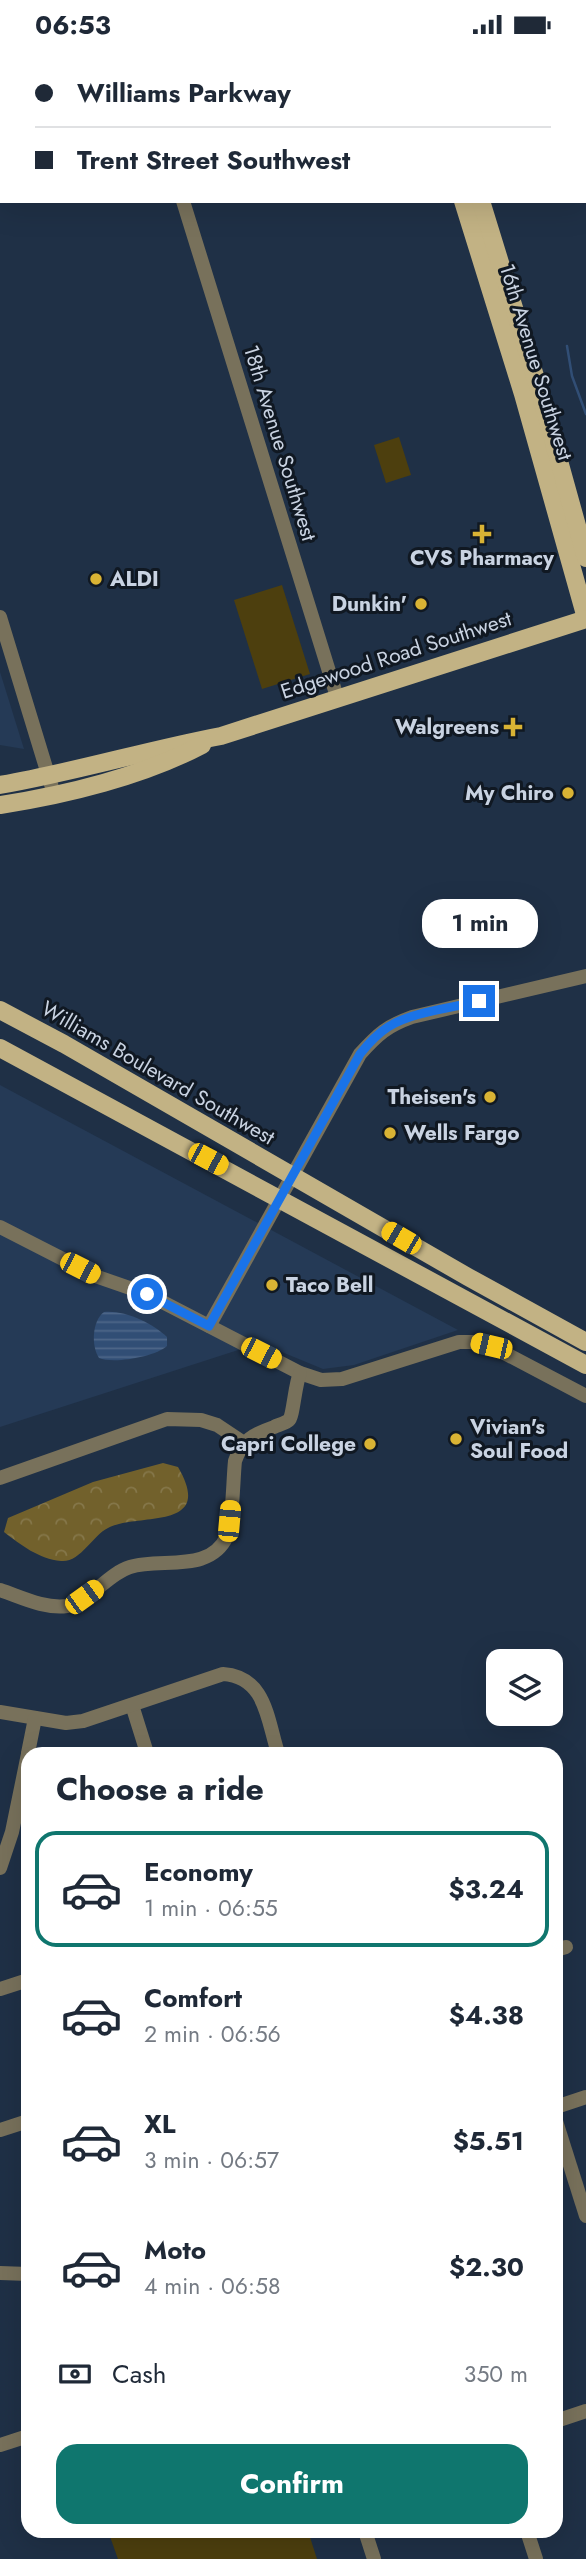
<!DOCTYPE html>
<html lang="en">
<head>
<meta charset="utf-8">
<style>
  body { margin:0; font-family:Jost,sans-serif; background:#f2f2f3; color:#1f2937; height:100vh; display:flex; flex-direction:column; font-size:26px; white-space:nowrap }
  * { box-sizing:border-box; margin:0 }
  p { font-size:23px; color:#747a83 }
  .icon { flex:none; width:38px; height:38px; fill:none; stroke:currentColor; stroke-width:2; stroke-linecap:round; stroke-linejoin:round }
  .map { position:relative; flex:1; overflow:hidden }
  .panel { position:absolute; left:21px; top:1698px; width:542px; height:791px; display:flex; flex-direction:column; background:#fff; border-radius:21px; box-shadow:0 7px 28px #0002 }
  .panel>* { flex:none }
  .guide { position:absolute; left:0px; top:0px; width:586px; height:154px; box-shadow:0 7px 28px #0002; display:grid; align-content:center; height:154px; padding:0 35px; background:#fff }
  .tools { position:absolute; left:486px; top:1600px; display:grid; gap:14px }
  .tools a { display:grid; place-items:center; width:77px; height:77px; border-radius:14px; background:#fff; box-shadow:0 7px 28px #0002; font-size:35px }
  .end { position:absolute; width:32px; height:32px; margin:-16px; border:9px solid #1a73e8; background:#fff; box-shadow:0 0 0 4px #fff }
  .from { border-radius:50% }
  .bubble { position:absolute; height:49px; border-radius:21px; background:#fff; box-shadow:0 7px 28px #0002; font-size:23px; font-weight:700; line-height:49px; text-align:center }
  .car { position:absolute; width:21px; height:42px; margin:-21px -10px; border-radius:9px; box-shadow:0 0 5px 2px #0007; background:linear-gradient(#f5c518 24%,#345 0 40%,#f5c518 0 76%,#345 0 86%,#f5c518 0) }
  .guide b { display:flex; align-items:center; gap:24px; height:66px; font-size:26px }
  .guide b+b { border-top:2px solid #e0e1e3 }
  .guide i { width:18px; height:18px; background:#1f2937 }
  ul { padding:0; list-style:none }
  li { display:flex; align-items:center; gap:21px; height:116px; margin:0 14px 10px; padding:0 21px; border:4px solid transparent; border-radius:21px }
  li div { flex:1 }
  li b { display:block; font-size:26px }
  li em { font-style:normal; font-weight:700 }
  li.on { border-color:#0f766e }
  li>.icon { width:63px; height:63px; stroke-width:1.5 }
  h2 { padding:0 35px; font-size:32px; line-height:84px }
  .pay { display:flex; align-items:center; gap:18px; height:77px; padding:0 35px; font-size:26px }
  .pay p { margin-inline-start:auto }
  .action { display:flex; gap:14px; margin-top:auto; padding:14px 35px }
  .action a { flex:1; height:80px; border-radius:21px; background:#0f766e; color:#fff; font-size:28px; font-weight:700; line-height:80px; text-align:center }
  .status { display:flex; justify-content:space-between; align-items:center; height:49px; padding:0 35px; background:#fff; direction:ltr }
  .status svg { height:19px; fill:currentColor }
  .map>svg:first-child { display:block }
  .built { fill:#253a56 }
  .green { fill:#4d3f0e }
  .forest { fill:url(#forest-crowns) }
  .water { fill:url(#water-rules) }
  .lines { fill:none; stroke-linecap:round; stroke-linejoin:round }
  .stream { stroke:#314e75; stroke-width:2.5 }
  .minor { stroke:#78715b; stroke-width:14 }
  .major { stroke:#c2b284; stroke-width:18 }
  .route { stroke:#1a73e8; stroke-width:9 }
  .poi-dot { fill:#d9b334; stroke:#101822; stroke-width:2.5 }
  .labels { text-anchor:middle; stroke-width:6; stroke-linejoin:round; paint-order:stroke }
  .street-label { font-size:21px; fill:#c9d3e2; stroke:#101822 }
  .poi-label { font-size:21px; font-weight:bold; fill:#c9d3e2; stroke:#101822; text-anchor:end }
</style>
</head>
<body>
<div class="status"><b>06:53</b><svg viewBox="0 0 49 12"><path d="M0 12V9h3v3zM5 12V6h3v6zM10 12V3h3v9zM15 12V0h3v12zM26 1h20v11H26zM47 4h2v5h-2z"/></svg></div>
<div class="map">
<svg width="586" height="2510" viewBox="0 0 586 2510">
  <defs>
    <pattern id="forest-crowns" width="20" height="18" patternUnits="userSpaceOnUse" patternTransform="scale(1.75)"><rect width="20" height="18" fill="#72612c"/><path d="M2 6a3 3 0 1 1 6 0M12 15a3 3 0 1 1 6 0" fill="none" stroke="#85774a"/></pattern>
    <pattern id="water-rules" width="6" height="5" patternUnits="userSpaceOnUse" patternTransform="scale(1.75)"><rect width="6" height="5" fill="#314e75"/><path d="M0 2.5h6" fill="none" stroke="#4e6788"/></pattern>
  </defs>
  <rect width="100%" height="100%" fill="#1f3046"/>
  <g class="built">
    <polygon points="0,623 24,700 0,696"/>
    <polygon points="0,1036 458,1281 354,1316 323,1320 260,1294 0,1378"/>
  </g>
  <g class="green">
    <polygon points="399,388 411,426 386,434 374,396"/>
    <polygon points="282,536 310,625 262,640 234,551"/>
    <polygon points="108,2482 308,2482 317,2510 118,2510"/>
  </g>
  <path class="forest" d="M163,1414L178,1418C216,1483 137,1463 108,1479C93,1486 80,1514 61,1512C39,1510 21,1496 4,1483L8,1469L93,1433Z"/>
  <path class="water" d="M104,1263C125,1261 152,1274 167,1288V1297C155,1308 113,1315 99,1309C91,1297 92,1272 104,1263Z"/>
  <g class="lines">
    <polyline class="stream" points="567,297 572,327 586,365"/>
    <g class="minor">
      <polyline points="135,0 136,2"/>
      <polyline points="183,152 337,648"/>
      <polyline points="0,568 54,745"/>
      <polyline points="0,1178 98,1228 147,1245 300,1324 321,1331 342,1330 459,1293 475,1293 491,1297 586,1347"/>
      <path d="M209,1277L360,1005C378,985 387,977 412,968L586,927"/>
      <polyline points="0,1429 167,1370 201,1371 217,1376 244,1394"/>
      <path d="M0,1541C21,1548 44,1560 67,1557C90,1553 107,1525 130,1518C161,1508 210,1525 227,1487C233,1472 233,1430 235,1412C242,1391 254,1385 274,1378C278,1376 286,1374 289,1371C293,1368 295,1335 300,1324"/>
      <polyline points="132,1656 147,1704"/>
      <path d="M0,1663L66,1674L83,1672L223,1625C266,1628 267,1670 278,1704"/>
      <polyline points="28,1704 35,1669"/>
      <polyline points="0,1819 12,1783 28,1705"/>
      <polyline points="556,1901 566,1898"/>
      <polyline points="0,1940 28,1931"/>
      <polyline points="556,2058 586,2048"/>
      <polyline points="556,2072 586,2167"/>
      <polyline points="0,2081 28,2072"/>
      <polyline points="0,2224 28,2225"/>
      <polyline points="556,2372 586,2362"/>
      <polyline points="0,2396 28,2387"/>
      <polyline points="365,2482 374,2510"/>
      <polyline points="527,2482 536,2510"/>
    </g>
    <g class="major">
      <polyline points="417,0 417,2"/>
      <polyline points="435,0 435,2"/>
      <polyline points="463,152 523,345 586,569"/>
      <polyline points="481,152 539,340 586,509"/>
      <path d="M0,736C75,723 147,701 221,687L586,570"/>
      <path d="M0,756C66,746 143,727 202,696"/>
      <polyline points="0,961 64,995 468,1228 586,1293"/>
      <polyline points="0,999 586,1316"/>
    </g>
  </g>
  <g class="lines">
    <path class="route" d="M147,1245L209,1277L360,1005C368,995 377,985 388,978C411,963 452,959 479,952"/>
  </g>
  <g class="poi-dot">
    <path d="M478.5 474.5h7v7h7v7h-7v7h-7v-7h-7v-7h7z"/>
    <circle cx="96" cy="530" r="7"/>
    <circle cx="421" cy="555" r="7"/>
    <path d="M509.5 667.5h7v7h7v7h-7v7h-7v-7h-7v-7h7z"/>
    <circle cx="568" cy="744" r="7"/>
    <circle cx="490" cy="1048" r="7"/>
    <circle cx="390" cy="1084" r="7"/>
    <circle cx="272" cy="1236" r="7"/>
    <circle cx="456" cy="1390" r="7"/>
    <circle cx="370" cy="1395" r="7"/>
  </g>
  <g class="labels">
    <g class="street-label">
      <text transform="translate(536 313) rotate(73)" y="7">16th Avenue Southwest</text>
      <text transform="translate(280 394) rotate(73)" y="7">18th Avenue Southwest</text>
      <text transform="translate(396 606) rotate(-18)" y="7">Edgewood Road Southwest</text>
      <text transform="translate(158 1024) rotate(30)" y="7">Williams Boulevard Southwest</text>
    </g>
    <g class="poi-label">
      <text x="482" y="516" text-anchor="middle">CVS Pharmacy</text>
      <text x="110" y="537" text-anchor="start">ALDI</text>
      <text x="407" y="562">Dunkin'</text>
      <text x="499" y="685">Walgreens</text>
      <text x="554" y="751">My Chiro</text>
      <text x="476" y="1055">Theisen's</text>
      <text x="404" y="1091" text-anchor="start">Wells Fargo</text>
      <text x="286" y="1243" text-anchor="start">Taco Bell</text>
      <text x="470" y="1385" text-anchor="start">Vivian's<tspan x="470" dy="24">Soul Food</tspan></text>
      <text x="356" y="1402">Capri College</text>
    </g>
  </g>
</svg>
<div class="tools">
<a><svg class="icon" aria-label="layers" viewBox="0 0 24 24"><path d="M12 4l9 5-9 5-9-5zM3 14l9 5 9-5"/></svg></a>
</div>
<i class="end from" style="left:147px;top:1245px"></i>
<i class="end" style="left:479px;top:952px"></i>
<div class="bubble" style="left:422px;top:850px;width:116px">1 min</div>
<i class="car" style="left:208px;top:1110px;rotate:118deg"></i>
<i class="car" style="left:401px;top:1189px;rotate:300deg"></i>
<i class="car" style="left:80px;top:1219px;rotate:117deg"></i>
<i class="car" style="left:491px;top:1297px;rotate:283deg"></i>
<i class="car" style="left:261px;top:1304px;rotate:117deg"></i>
<i class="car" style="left:229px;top:1472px;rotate:5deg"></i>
<i class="car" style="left:84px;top:1548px;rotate:54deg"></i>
<div class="guide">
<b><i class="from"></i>Williams Parkway</b>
<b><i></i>Trent Street Southwest</b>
</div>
<section class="panel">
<h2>Choose a ride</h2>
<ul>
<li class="on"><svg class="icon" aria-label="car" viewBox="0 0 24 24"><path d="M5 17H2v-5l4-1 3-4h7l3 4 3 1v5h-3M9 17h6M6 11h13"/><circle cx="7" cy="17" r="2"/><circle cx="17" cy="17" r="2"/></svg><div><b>Economy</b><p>1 min · 06:55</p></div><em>$3.24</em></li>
<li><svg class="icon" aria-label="car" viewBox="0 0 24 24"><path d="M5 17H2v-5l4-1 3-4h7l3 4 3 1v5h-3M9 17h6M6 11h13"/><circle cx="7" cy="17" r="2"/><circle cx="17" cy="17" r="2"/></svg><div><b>Comfort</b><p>2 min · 06:56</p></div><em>$4.38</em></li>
<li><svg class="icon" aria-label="car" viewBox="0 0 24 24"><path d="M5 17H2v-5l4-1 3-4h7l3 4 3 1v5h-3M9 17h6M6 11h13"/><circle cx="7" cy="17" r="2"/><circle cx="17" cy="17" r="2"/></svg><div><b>XL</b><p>3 min · 06:57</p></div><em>$5.51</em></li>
<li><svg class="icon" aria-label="car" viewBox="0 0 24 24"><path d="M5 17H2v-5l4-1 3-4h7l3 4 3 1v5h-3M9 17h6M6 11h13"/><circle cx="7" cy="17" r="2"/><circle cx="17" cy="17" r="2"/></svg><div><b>Moto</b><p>4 min · 06:58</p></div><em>$2.30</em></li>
</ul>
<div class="pay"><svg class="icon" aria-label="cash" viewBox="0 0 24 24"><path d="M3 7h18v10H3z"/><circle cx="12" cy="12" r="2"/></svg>Cash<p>350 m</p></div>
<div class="action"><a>Confirm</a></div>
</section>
</div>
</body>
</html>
